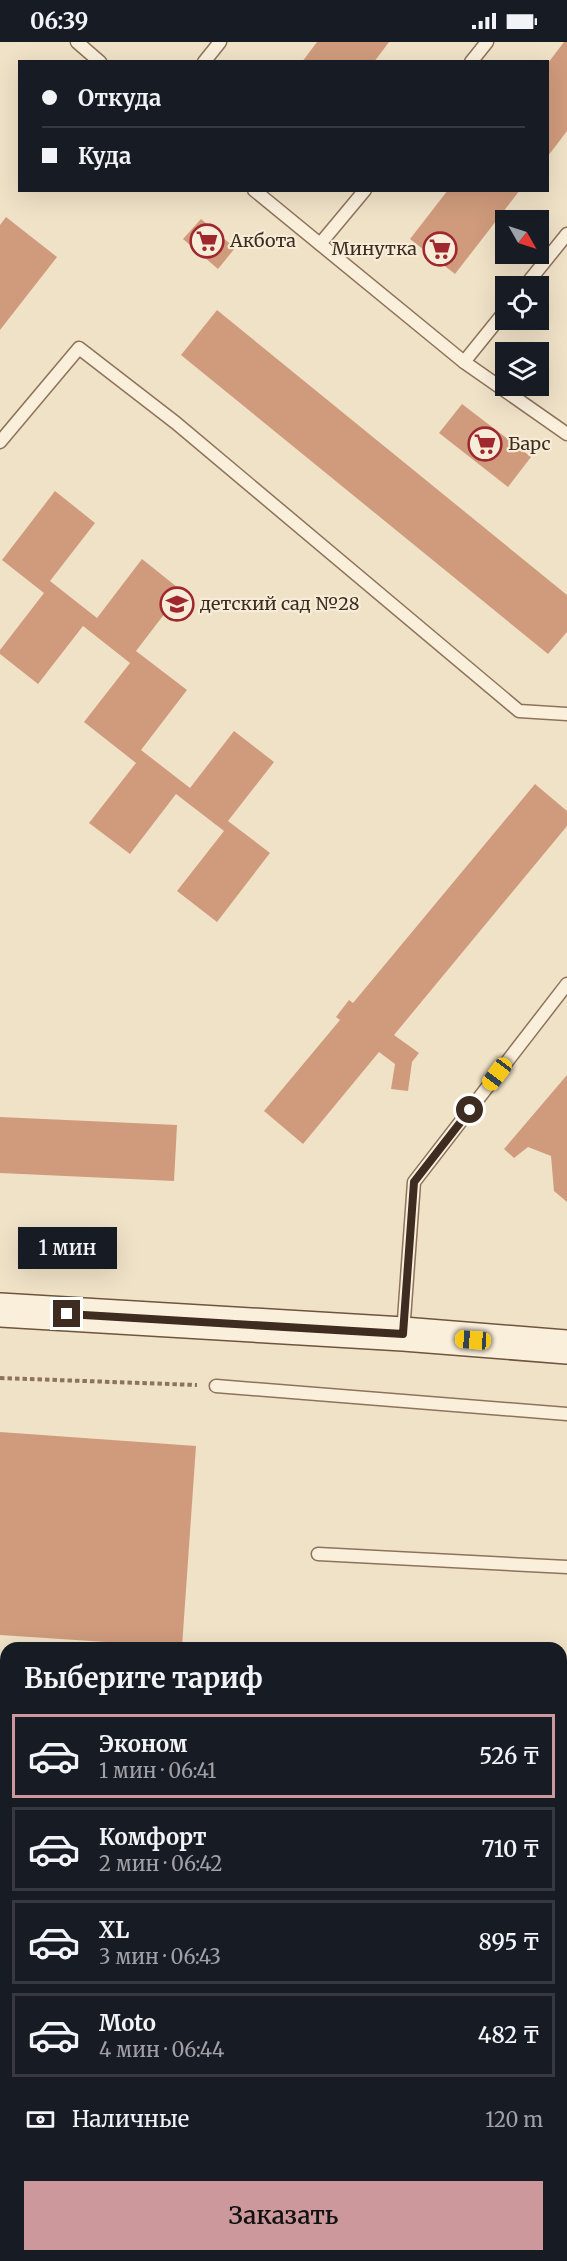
<!DOCTYPE html>
<html lang="ru">
<head>
<meta charset="utf-8">
<style>
  body { margin:0; font-family:Merriweather,serif; background:#20242c; color:#f1f3f6; height:100vh; display:flex; flex-direction:column; font-size:22px; white-space:nowrap }
  * { box-sizing:border-box; margin:0 }
  p { font-size:20px; color:#9ea1a6 }
  .icon { flex:none; width:33px; height:33px; fill:none; stroke:currentColor; stroke-width:2; stroke-linecap:round; stroke-linejoin:round }
  .map { position:relative; flex:1; overflow:hidden }
  .drawer { position:absolute; left:0px; top:1600px; width:567px; height:620px; display:flex; flex-direction:column; background:#171b24; border-radius:18px 18px 0 0; box-shadow:0 6px 24px #0002 }
  .drawer>* { flex:none }
  .top-card { position:absolute; left:18px; top:18px; width:531px; height:132px; border-radius:0px; box-shadow:0 6px 24px #0002; display:grid; align-content:center; height:132px; padding:0 24px; background:#171b24 }
  .needle { width:39px; rotate:129deg }
  .controls { position:absolute; left:495px; top:168px; display:grid; gap:12px }
  .controls a { display:grid; place-items:center; width:54px; height:54px; border-radius:0px; background:#171b24; box-shadow:0 6px 24px #0002; font-size:30px }
  .end { position:absolute; width:27px; height:27px; margin:-14px; border:8px solid #3d2c1f; background:#fff; box-shadow:0 0 0 3px #fff }
  .from { border-radius:50% }
  .bubble { position:absolute; height:42px; border-radius:0px; background:#171b24; box-shadow:0 6px 24px #0002; font-size:20px; font-weight:600; line-height:42px; text-align:center }
  .car { position:absolute; width:18px; height:36px; margin:-18px -9px; border-radius:8px; box-shadow:0 0 4px 2px #0007; background:linear-gradient(#f5c518 24%,#345 0 40%,#f5c518 0 76%,#345 0 86%,#f5c518 0) }
  .top-card b { display:flex; align-items:center; gap:21px; height:57px; font-size:22px }
  .top-card b+b { border-top:2px solid #363941 }
  .top-card i { width:15px; height:15px; background:#f1f3f6 }
  ul { padding:0; list-style:none }
  li { display:flex; align-items:center; gap:18px; height:84px; margin:0 12px 9px; padding:0 12px; border:3px solid #363941; border-radius:0px }
  li div { flex:1 }
  li b { display:block; font-size:22px }
  li em { font-style:normal; font-weight:600 }
  li.selected { border-color:#cc989c }
  li>.icon { width:54px; height:54px; stroke-width:1.5 }
  h2 { padding:0 24px; font-size:27px; line-height:72px }
  .pay { display:flex; align-items:center; gap:15px; height:66px; padding:0 24px; font-size:22px }
  .pay p { margin-inline-start:auto }
  .action { display:flex; gap:12px; margin-top:auto; padding:12px 24px }
  .action a { flex:1; height:69px; border-radius:0px; background:#cc989c; color:#111; font-size:24px; font-weight:600; line-height:69px; text-align:center }
  .status { display:flex; justify-content:space-between; align-items:center; height:42px; padding:0 30px; background:#171b24; direction:ltr }
  .status svg { height:16px; fill:currentColor }
  .map>svg:first-child { display:block }
  .building { fill:#d09b7c }
  .lines { fill:none; stroke-linecap:round; stroke-linejoin:round }
  .service-casing { stroke:#8d735b; stroke-width:15 }
  .tertiary-casing { stroke:#8d735b; stroke-width:33 }
  .secondary-casing { stroke:#6f543e; stroke-width:36 }
  .path { stroke:#8d735b; stroke-width:4; stroke-dasharray:4.5 3; stroke-linecap:butt }
  .service { stroke:#faefdb; stroke-width:12 }
  .tertiary { stroke:#faefdb; stroke-width:30 }
  .secondary { stroke:#faefdb; stroke-width:33 }
  .route { stroke:#3d2c1f; stroke-width:8 }
  .labels { text-anchor:middle; stroke-width:4.5; stroke-linejoin:round; paint-order:stroke }
  .poi-label { font-size:18px; fill:#3d2c1f; stroke:#f7ecd7; text-anchor:start }
</style>
</head>
<body>
<div class="status"><b>06:39</b><svg viewBox="0 0 49 12"><path d="M0 12V9h3v3zM5 12V6h3v6zM10 12V3h3v9zM15 12V0h3v12zM26 1h20v11H26zM47 4h2v5h-2z"/></svg></div>
<div class="map">
<svg width="567" height="2219" viewBox="0 0 567 2219">
  <rect width="100%" height="100%" fill="#f0e2c7"/>
  <g class="building">
    <polygon points="317,0 389,0 374,20 302,20"/>
    <polygon points="564,0 567,0 567,89 548,114 548,21"/>
    <polygon points="448,148 520,148 455,232 410,197"/>
    <polygon points="6,175 57,215 0,288 0,183"/>
    <polygon points="201,177 235,206 218,227 183,197"/>
    <polygon points="217,268 567,553 567,590 548,612 181,313"/>
    <polygon points="462,362 531,415 508,445 439,391"/>
    <polygon points="55,449 95,481 50,539 97,576 142,517 182,549 136,609 187,648 141,708 190,746 234,689 274,720 228,779 270,811 217,880 177,849 224,789 176,752 130,812 89,781 136,721 84,680 130,621 83,584 38,642 0,612 0,608 44,551 2,518"/>
    <polygon points="535,742 567,769 567,784 394,993 419,1011 412,1020 408,1049 391,1047 395,1022 379,1010 303,1102 264,1069 340,978 336,975 349,958 353,961"/>
    <polygon points="567,1033 567,1160 554,1149 551,1114 528,1105 514,1116 504,1107"/>
    <polygon points="0,1075 177,1083 174,1139 0,1131"/>
    <polygon points="0,1390 196,1404 182,1605 0,1593"/>
    <polygon points="234,2214 316,2214 323,2219 231,2219"/>
  </g>
  <g class="lines">
    <g class="service-casing">
      <g id="service">
        <polyline points="77,0 100,20"/>
        <polyline points="204,20 220,0"/>
        <polyline points="471,20 487,0"/>
        <polyline points="254,148 464,320 567,392"/>
        <polyline points="320,202 365,148"/>
        <polyline points="525,244 567,192"/>
        <polyline points="464,320 506,268"/>
        <polyline points="0,400 79,306 176,381 519,669 567,672"/>
        <polyline points="403,1291 414,1140 567,942"/>
        <polyline points="216,1344 567,1372"/>
        <polyline points="318,1512 567,1525"/>
        <polyline points="561,2090 567,2089"/>
        <polyline points="24,2219 24,2214"/>
      </g>
    </g>
    <g class="tertiary-casing">
      <g id="tertiary">
        <polyline points="0,1938 6,1939"/>
        <polyline points="561,1969 567,1969"/>
      </g>
    </g>
    <g class="secondary-casing">
      <g id="secondary">
        <polyline points="0,1268 403,1292 567,1305"/>
        <polyline points="0,1701 6,1702"/>
        <polyline points="561,1742 567,1743"/>
      </g>
    </g>
    <g class="path">
      <polyline points="0,1336 197,1343"/>
      <polyline points="561,2171 563,2111"/>
      <polyline points="559,2214 567,2215"/>
      <polyline points="531,2219 531,2214"/>
    </g>
    <use href="#service" class="service"/>
    <use href="#tertiary" class="tertiary"/>
    <use href="#secondary" class="secondary"/>
  </g>
  <g class="lines">
    <polyline class="route" points="67,1272 403,1292 414,1140 470,1068"/>
  </g>
  <defs>
    <g id="supermarket-ring" transform="scale(1.725)"><circle r="9.5" fill="#f7ecd7" stroke="#9f282f" stroke-width="1.5"/><path d="M-6-5.5h2.5l.6 2H6L4.5 2H-2.5L-4.4-4H-6ZM-1.5 3.2a1.3 1.3 0 1 0 .1 0ZM3 3.2a1.3 1.3 0 1 0 .1 0Z" fill="#9f282f"/></g>
    <g id="school-ring" transform="scale(1.725)"><circle r="9.5" fill="#f7ecd7" stroke="#9f282f" stroke-width="1.5"/><path d="M0-5L7-2L0 1L-7-2ZM-4 1L0 2.5L4 1V4Q0 6-4 4Z" fill="#9f282f"/></g>
  </defs>
  <g fill-rule="evenodd">
    <use href="#supermarket-ring" x="207" y="199"/>
    <use href="#supermarket-ring" x="440" y="207"/>
    <use href="#supermarket-ring" x="485" y="402"/>
    <use href="#school-ring" x="177" y="562"/>
  </g>
  <g class="labels">
    <g class="poi-label">
      <text x="230" y="205">Акбота</text>
      <text x="417" y="213" text-anchor="end">Минутка</text>
      <text x="508" y="408">Барс</text>
      <text x="200" y="568">детский сад №28</text>
    </g>
  </g>
</svg>
<div class="controls">
<a><svg class="needle" viewBox="-14 -14 28 28"><path d="M0-13l5 13h-10z" fill="#e53935"/><path d="M0 13l5-13h-10z" fill="#9ea1a6"/></svg></a>
<a><svg class="icon" aria-label="locate" viewBox="0 0 24 24"><circle cx="12" cy="12" r="6"/><path d="M12 2v4M12 18v4M2 12h4M18 12h4"/></svg></a>
<a><svg class="icon" aria-label="layers" viewBox="0 0 24 24"><path d="M12 4l9 5-9 5-9-5zM3 14l9 5 9-5"/></svg></a>
</div>
<i class="end from" style="left:470px;top:1068px"></i>
<i class="end" style="left:67px;top:1272px"></i>
<div class="bubble" style="left:18px;top:1185px;width:99px">1 мин</div>
<i class="car" style="left:497px;top:1032px;rotate:217deg"></i>
<i class="car" style="left:473px;top:1298px;rotate:274deg"></i>
<div class="top-card">
<b><i class="from"></i>Откуда</b>
<b><i></i>Куда</b>
</div>
<section class="drawer">
<h2>Выберите тариф</h2>
<ul>
<li class="selected"><svg class="icon" aria-label="car" viewBox="0 0 24 24"><path d="M5 17H2v-5l4-1 3-4h7l3 4 3 1v5h-3M9 17h6M6 11h13"/><circle cx="7" cy="17" r="2"/><circle cx="17" cy="17" r="2"/></svg><div><b>Эконом</b><p>1 мин · 06:41</p></div><em>526 ₸</em></li>
<li><svg class="icon" aria-label="car" viewBox="0 0 24 24"><path d="M5 17H2v-5l4-1 3-4h7l3 4 3 1v5h-3M9 17h6M6 11h13"/><circle cx="7" cy="17" r="2"/><circle cx="17" cy="17" r="2"/></svg><div><b>Комфорт</b><p>2 мин · 06:42</p></div><em>710 ₸</em></li>
<li><svg class="icon" aria-label="car" viewBox="0 0 24 24"><path d="M5 17H2v-5l4-1 3-4h7l3 4 3 1v5h-3M9 17h6M6 11h13"/><circle cx="7" cy="17" r="2"/><circle cx="17" cy="17" r="2"/></svg><div><b>XL</b><p>3 мин · 06:43</p></div><em>895 ₸</em></li>
<li><svg class="icon" aria-label="car" viewBox="0 0 24 24"><path d="M5 17H2v-5l4-1 3-4h7l3 4 3 1v5h-3M9 17h6M6 11h13"/><circle cx="7" cy="17" r="2"/><circle cx="17" cy="17" r="2"/></svg><div><b>Moto</b><p>4 мин · 06:44</p></div><em>482 ₸</em></li>
</ul>
<div class="pay"><svg class="icon" aria-label="cash" viewBox="0 0 24 24"><path d="M3 7h18v10H3z"/><circle cx="12" cy="12" r="2"/></svg>Наличные<p>120 m</p></div>
<div class="action"><a>Заказать</a></div>
</section>
</div>
</body>
</html>
